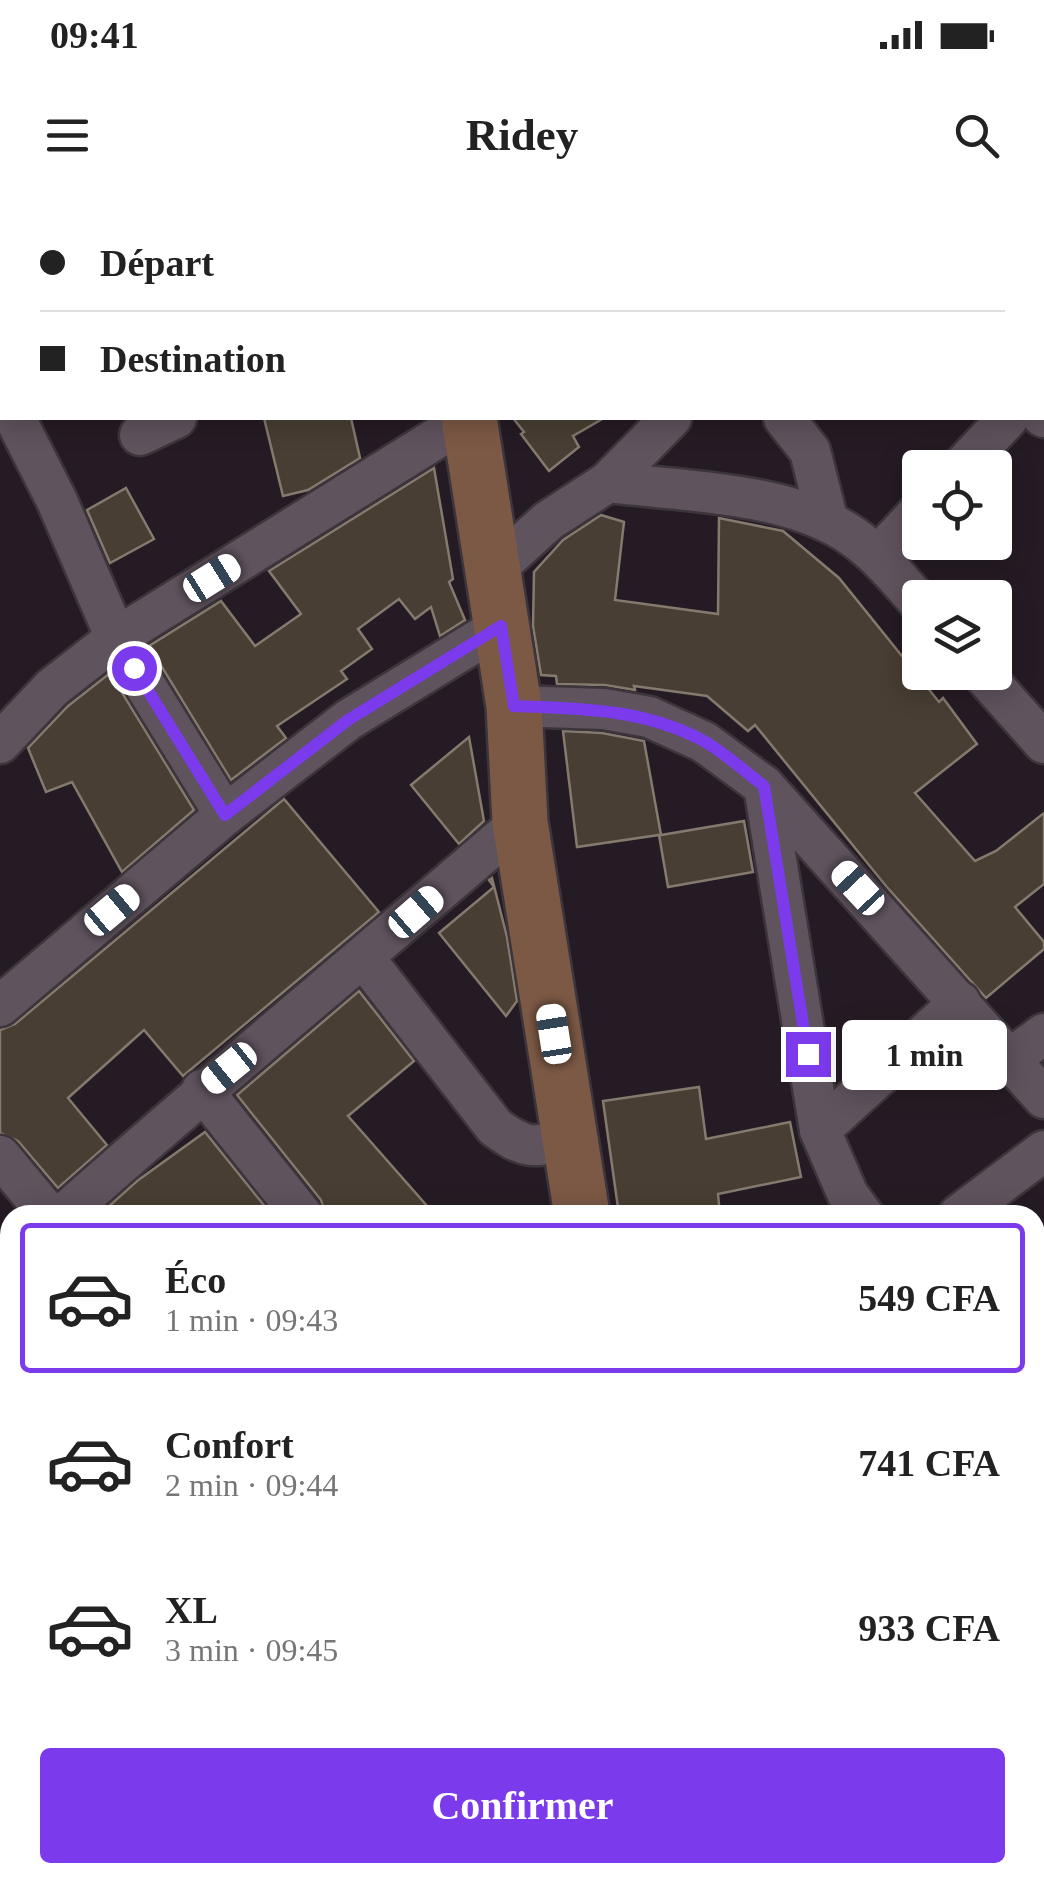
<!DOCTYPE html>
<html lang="fr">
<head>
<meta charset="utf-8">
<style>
  body { margin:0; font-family:Georgia,serif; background:#f2f2f2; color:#222; height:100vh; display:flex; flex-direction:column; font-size:38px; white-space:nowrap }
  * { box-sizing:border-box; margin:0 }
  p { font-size:32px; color:#767676 }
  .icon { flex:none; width:55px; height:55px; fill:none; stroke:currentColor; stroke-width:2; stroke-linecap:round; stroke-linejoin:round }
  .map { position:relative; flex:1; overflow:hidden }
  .drawer { position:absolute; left:0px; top:1005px; width:1045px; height:678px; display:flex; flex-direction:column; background:#fff; border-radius:30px 30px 0 0; box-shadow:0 5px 25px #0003 }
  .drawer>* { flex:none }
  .banner { position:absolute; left:0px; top:0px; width:1045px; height:220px; box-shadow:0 5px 25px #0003; display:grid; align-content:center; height:220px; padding:0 40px; background:#fff }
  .controls { position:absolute; left:902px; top:250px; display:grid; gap:20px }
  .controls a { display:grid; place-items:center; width:110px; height:110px; border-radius:10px; background:#fff; box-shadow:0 5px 25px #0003; font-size:50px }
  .end { position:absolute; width:45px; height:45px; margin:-22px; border:12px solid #7c3aed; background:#fff; box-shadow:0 0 0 5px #fff }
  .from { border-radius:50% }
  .bubble { position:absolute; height:70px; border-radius:10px; background:#fff; box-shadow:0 5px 25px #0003; font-size:32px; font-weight:700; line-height:70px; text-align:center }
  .car { position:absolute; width:30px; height:60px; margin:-30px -15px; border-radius:12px; box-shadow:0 0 8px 2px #0007; background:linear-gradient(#fff 24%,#345 0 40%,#fff 0 76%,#345 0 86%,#fff 0) }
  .banner b { display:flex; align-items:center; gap:35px; height:95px; font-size:38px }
  .banner b+b { border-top:2px solid #e0e0e0 }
  .banner i { width:25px; height:25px; background:#222 }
  ul { padding:18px 0 0; list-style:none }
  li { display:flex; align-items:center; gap:30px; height:150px; margin:0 20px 15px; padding:0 20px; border:5px solid transparent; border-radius:10px }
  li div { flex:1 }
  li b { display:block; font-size:38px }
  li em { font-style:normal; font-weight:700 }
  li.active { border-color:#7c3aed }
  li>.icon { width:90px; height:90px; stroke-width:1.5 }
  .cta { display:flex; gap:20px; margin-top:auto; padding:20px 40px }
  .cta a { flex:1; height:115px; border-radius:10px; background:#7c3aed; color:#fff; font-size:40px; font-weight:700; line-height:115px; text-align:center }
  .status { display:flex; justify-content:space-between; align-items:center; height:70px; padding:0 50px; background:#fff; direction:ltr }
  .status svg { height:28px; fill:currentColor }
  header { display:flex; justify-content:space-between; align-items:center; height:130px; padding:0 40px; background:#fff; font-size:45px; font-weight:700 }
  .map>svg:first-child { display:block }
  .building { fill:#483e33; stroke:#847a6d; stroke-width:2.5 }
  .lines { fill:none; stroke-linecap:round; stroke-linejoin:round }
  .street-casing { stroke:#3d353c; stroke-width:45 }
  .secondary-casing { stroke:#3d353c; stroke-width:60 }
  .street { stroke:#5f535e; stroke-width:40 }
  .secondary { stroke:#7c5945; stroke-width:55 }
  .route { stroke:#7c3aed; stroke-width:12 }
</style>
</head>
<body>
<div class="status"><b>09:41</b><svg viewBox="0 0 49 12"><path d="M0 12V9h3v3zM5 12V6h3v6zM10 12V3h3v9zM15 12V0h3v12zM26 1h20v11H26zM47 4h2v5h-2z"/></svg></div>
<header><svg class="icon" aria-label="menu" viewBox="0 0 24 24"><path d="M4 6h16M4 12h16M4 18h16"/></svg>Ridey<svg class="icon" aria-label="search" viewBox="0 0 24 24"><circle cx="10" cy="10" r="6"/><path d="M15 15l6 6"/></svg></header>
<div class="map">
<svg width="1044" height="1682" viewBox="0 0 1044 1682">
  <rect width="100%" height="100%" fill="#251b24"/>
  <g class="building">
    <polygon points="264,218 351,218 360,258 308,290 283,296"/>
    <polygon points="513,218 604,218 573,236 579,247 549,271 521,234 524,232"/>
    <polygon points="434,268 453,379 449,382 465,420 440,436 431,407 415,419 399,399 358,429 372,449 341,471 347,479 277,526 286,538 231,580 149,446 221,401 255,446 301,414 269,371"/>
    <polygon points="126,288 154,339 110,363 87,310"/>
    <polygon points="601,315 624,322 615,400 718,414 719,318 783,331 839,378 939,502 943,498 977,544 915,593 975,661 996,651 1044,613 1044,684 1015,707 1044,742 1044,749 986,798 886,686 755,525 748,531 707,496 634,486 635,490 605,485 557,484 556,476 541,475 533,426 534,372 563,340"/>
    <polygon points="110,473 194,610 122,672 72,582 46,592 28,548 68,506"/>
    <polygon points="563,531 602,533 644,541 661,635 744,621 753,672 668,687 659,635 577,647"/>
    <polygon points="469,537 484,621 459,644 411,585"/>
    <polygon points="284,599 379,712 183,876 144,830 68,898 107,945 58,988 18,941 0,933 0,830 15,824"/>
    <polygon points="492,678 507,737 517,801 506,816 439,733 494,687 489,680"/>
    <polygon points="359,791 414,861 348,916 435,1015 325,1015 321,1000 237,895"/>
    <polygon points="699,887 706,939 790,922 801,977 718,994 720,1015 619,1015 603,901"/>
    <polygon points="205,932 272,1015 99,1015 137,981"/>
  </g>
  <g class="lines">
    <g class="street-casing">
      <g id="street">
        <polyline points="661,2 664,0"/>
        <polyline points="871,2 873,0"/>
        <polyline points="1042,175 1044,173"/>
        <polyline points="0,187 2,192"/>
        <polyline points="1042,216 1044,217"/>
        <polyline points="15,218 57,301 116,438 225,615"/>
        <polyline points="784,218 810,251 828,322"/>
        <polyline points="140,235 176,218"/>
        <polyline points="961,268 1008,218"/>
        <polyline points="608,282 671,218"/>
        <polyline points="878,356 920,311"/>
        <path d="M493,371L548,321L608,282C685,292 790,291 855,338C880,356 899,380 920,403"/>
        <polyline points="981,472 1044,543"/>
        <polyline points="514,506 604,509 649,517 704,542 764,586 1044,898"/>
        <polyline points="0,543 52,488 116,438 469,218"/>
        <polyline points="764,586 820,930 848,995 863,1015"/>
        <path d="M364,758L495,927C526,950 534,948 570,939"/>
        <polyline points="0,806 225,615 348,520 501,426"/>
        <polyline points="1010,859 1044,834"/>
        <polyline points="202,890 302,1015"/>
        <polyline points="820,930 960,802"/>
        <polyline points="0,956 49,1015"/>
        <path d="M63,1015C213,881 368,754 520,622"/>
        <polyline points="959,1015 1044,951"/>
        <polyline points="0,1069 10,1061"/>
        <polyline points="1035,1235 1044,1246"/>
        <polyline points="0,1311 10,1322"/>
        <polyline points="1035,1581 1044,1591"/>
        <polyline points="0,1633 10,1645"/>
        <polyline points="1035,1635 1044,1627"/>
        <polyline points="34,1672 42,1682"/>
        <polyline points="616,1672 624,1682"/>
        <polyline points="806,1672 815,1682"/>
        <polyline points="242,1682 255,1672"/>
        <polyline points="981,1682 992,1672"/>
      </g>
    </g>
    <g class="secondary-casing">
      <g id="secondary">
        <polyline points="436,0 436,2"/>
        <polyline points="469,218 514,506 520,622 582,1015"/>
        <polyline points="537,1682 538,1672"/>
      </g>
    </g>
    <use href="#street" class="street"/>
    <use href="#secondary" class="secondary"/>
  </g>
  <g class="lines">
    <path class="route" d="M134,468L225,615L348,520L501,426L514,506C580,509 641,508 702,540C724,552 744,571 764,586L808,854"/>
  </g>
</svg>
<div class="controls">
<a><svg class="icon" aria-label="locate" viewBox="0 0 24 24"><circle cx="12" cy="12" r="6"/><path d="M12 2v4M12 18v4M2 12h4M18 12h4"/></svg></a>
<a><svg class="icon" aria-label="layers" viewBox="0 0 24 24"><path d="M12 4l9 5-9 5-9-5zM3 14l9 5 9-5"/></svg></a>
</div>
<i class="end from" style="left:134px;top:468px"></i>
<i class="end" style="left:808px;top:854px"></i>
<div class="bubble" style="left:842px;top:820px;width:165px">1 min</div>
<i class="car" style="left:212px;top:378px;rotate:58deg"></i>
<i class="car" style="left:858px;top:688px;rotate:317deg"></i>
<i class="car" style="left:112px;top:710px;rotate:50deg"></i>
<i class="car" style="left:416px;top:712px;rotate:49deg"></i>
<i class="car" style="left:554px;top:834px;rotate:351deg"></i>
<i class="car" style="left:229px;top:868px;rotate:231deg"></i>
<div class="banner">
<b><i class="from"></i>Départ</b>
<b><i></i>Destination</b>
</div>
<section class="drawer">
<ul>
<li class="active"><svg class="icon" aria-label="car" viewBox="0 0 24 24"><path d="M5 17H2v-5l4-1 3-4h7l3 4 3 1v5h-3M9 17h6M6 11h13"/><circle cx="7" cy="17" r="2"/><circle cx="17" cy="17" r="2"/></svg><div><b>Éco</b><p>1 min · 09:43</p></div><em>549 CFA</em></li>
<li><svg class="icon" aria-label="car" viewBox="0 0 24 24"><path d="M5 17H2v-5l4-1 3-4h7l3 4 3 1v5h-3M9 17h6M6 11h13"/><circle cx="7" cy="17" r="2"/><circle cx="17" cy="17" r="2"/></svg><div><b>Confort</b><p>2 min · 09:44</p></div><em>741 CFA</em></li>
<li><svg class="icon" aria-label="car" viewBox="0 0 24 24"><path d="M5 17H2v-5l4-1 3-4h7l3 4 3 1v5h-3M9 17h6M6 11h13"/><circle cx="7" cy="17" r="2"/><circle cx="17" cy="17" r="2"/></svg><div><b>XL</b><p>3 min · 09:45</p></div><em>933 CFA</em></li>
</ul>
<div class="cta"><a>Confirmer</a></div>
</section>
</div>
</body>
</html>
